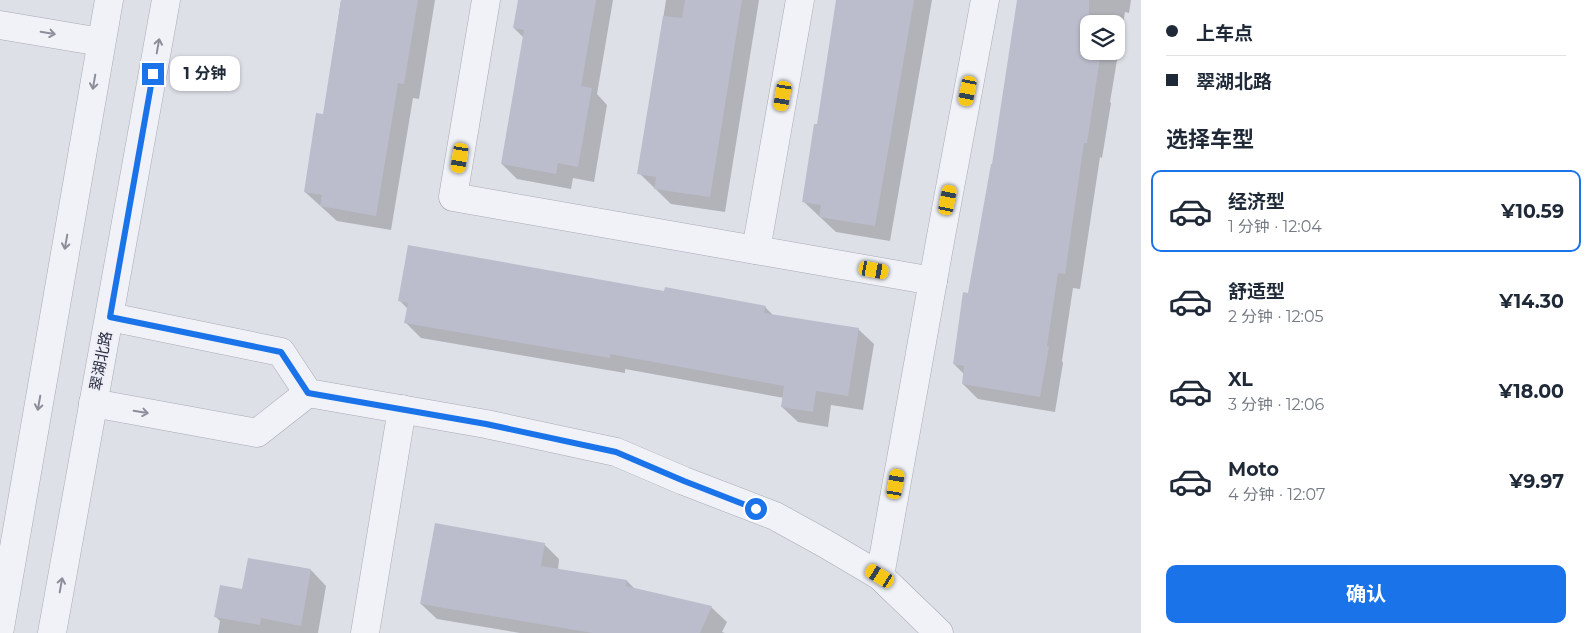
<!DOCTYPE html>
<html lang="zh">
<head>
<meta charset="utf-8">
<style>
  body { margin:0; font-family:Montserrat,"Noto Sans SC",sans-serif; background:#f2f2f3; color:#1f2937; height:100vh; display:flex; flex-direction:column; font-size:19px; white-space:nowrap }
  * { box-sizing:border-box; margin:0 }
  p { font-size:16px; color:#747a83 }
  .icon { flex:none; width:28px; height:28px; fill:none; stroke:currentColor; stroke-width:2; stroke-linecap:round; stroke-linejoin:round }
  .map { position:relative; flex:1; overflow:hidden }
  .details { display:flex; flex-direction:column; background:#fff; width:450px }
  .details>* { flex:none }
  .guide { display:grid; align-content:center; height:110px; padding:0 25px; background:#fff }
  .buttons { position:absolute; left:1080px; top:15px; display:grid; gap:10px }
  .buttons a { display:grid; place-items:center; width:45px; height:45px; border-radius:10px; background:#fff; box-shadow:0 1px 4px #0004; font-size:25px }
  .end { position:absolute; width:22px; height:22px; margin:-11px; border:6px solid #1a73e8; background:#fff; box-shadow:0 0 0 2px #fff }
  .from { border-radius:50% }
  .bubble { position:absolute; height:35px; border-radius:10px; background:#fff; box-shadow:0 1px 4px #0004; font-size:16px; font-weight:700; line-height:35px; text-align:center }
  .car { position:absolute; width:15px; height:30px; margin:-15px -8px; border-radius:6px; box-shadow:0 0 4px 1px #0007; background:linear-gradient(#f5c518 24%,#345 0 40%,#f5c518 0 76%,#345 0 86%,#f5c518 0) }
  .guide b { display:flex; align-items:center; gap:18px; height:48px; font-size:19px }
  .guide b+b { border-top:1px solid #e0e1e3 }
  .guide i { width:12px; height:12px; background:#1f2937 }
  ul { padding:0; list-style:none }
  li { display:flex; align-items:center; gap:15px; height:82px; margin:0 10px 8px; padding:0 15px; border:2px solid transparent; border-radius:10px }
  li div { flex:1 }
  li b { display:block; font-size:19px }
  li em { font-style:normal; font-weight:700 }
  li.active { border-color:#1a73e8 }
  li>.icon { width:45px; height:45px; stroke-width:1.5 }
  h2 { padding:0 25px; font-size:22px; line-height:60px }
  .primary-button { display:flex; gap:10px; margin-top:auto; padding:10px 25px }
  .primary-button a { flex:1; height:58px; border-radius:10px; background:#1a73e8; color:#fff; font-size:20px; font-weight:700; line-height:58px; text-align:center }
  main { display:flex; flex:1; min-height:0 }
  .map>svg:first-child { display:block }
  .shadow { fill:#0003; fill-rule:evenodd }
  .building { fill:#bbbdcc }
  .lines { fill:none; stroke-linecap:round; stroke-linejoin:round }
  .minor-casing { stroke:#a7a9b6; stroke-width:29 }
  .minor { stroke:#f1f2f7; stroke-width:28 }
  .oneway { stroke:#8c8e9c }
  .route { stroke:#1a73e8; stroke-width:6 }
  .labels { text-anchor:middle; stroke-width:4; stroke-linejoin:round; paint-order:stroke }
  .street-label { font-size:15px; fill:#272a40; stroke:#eeeff6 }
</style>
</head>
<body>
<main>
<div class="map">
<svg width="1141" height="633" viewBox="0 0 1141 633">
  <rect width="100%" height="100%" fill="#dee0e8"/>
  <g class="shadow">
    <polygon points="341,0 435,0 419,99 413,98 391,230 337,221 305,192 324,115"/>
    <polygon points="519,0 613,0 597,94 607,105 594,182 573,178 571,189 517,179 502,164 524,38 514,28"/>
    <polygon points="666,0 759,0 725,212 671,204 639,173"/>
    <polygon points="837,0 932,0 890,241 836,232 804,202 818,125"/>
    <path d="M1023,0H1131L1129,13L1125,12L1110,102L1111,103L1102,158L1100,157L1080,289L1073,288L1062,361L1063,363L1055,412L978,399L963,384L964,374L954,364L969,295ZM1089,24H1116V51H1089Z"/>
    <polygon points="665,293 765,307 774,316 858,329 874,344 863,410 831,405 828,427 798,422 782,407 784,398 625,369 625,373 421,338 405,322 408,309 399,300"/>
    <polygon points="544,544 559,559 558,570 627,581 636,590 711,607 727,622 722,632 725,633 520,633 437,619 421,604"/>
    <polygon points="311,570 326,586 318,633 218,633 220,621 215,616 243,591"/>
  </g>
  <g class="building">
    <polygon points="341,0 418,0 404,84 398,83 376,216 320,206 322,195 304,192 316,113 323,114"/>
    <polygon points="518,0 596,0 581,86 592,88 578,167 558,163 556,174 501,164 524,30 513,28"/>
    <polygon points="685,0 742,0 710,197 654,189 656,177 637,174 663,16 682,18"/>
    <polygon points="836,0 914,0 875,226 819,217 821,205 802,202 814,124 817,124"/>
    <polygon points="1017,0 1089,0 1089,51 1101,51 1087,143 1084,143 1065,274 1058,273 1047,346 1049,346 1040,397 962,384 964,366 953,364 963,292 968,293 991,164 992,164"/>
    <polygon points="408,245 664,291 665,287 766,306 764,313 859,328 848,396 816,391 813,412 781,407 784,386 610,354 610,358 404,323 408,303 398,301"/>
    <polygon points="435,523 545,543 541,566 627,580 626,586 712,606 700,633 593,633 420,604"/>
    <polygon points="248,558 311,569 301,626 261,618 260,625 214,617 220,585 242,589"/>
  </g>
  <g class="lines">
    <g class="minor-casing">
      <g id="minor">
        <polyline points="486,0 453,197 933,281"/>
        <polyline points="0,25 101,42"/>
        <polyline points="756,250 800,0"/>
        <polyline points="110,317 281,352 308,393 486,424 616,452 684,481 775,516 824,543 880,576 939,633"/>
        <polyline points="93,403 257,433 308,393"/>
        <polyline points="880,576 941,236 985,0"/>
        <polyline points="0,628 109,0"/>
        <polyline points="52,633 166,0"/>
        <polyline points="365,633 402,409"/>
      </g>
    </g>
    <use href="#minor" class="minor"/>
  </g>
  <defs><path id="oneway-shaft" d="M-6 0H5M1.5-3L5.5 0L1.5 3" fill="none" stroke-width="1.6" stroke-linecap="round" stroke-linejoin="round" transform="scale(1.25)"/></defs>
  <g class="oneway">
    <use href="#oneway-shaft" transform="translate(48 33) rotate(10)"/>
    <use href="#oneway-shaft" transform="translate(158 46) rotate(-80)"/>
    <use href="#oneway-shaft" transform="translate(94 82) rotate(100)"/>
    <use href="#oneway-shaft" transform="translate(66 242) rotate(100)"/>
    <use href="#oneway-shaft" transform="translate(39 403) rotate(100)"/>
    <use href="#oneway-shaft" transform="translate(141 412) rotate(10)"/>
    <use href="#oneway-shaft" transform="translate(61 585) rotate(-80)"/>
  </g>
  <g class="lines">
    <polyline class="route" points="153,74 110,317 281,352 308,393 486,424 616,452 684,481 756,509"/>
  </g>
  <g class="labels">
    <g class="street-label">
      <text transform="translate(101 361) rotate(-79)" y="5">翠湖北路</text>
    </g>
  </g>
</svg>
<div class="buttons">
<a><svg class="icon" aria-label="layers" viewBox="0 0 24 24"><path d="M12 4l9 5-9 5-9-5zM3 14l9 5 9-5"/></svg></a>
</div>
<i class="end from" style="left:756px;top:509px"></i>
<i class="end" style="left:153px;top:74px"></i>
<div class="bubble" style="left:170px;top:56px;width:70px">1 分钟</div>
<i class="car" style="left:968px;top:91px;rotate:191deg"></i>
<i class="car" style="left:783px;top:96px;rotate:190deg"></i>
<i class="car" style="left:460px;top:158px;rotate:189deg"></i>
<i class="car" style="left:948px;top:200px;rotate:11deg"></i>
<i class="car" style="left:874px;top:270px;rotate:100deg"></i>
<i class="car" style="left:896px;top:484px;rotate:10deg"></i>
<i class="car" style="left:880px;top:576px;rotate:301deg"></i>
</div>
<section class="details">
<div class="guide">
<b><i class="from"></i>上车点</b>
<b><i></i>翠湖北路</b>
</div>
<h2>选择车型</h2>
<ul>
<li class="active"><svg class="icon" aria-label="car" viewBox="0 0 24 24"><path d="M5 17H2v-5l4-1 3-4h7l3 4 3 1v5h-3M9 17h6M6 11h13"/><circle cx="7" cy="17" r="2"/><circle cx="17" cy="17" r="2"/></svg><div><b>经济型</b><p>1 分钟 · 12:04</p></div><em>¥10.59</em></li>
<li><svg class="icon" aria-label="car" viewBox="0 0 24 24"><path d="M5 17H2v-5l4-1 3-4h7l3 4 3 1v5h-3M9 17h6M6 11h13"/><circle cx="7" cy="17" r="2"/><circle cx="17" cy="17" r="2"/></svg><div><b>舒适型</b><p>2 分钟 · 12:05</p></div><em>¥14.30</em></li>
<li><svg class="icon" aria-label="car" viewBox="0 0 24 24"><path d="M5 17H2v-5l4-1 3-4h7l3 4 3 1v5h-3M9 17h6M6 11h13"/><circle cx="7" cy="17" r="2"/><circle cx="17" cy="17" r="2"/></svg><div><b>XL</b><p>3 分钟 · 12:06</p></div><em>¥18.00</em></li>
<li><svg class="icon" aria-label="car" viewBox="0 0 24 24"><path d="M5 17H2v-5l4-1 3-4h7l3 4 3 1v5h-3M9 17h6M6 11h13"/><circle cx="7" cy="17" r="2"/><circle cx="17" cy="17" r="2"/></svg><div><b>Moto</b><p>4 分钟 · 12:07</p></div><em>¥9.97</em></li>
</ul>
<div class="primary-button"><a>确认</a></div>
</section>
</main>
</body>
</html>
